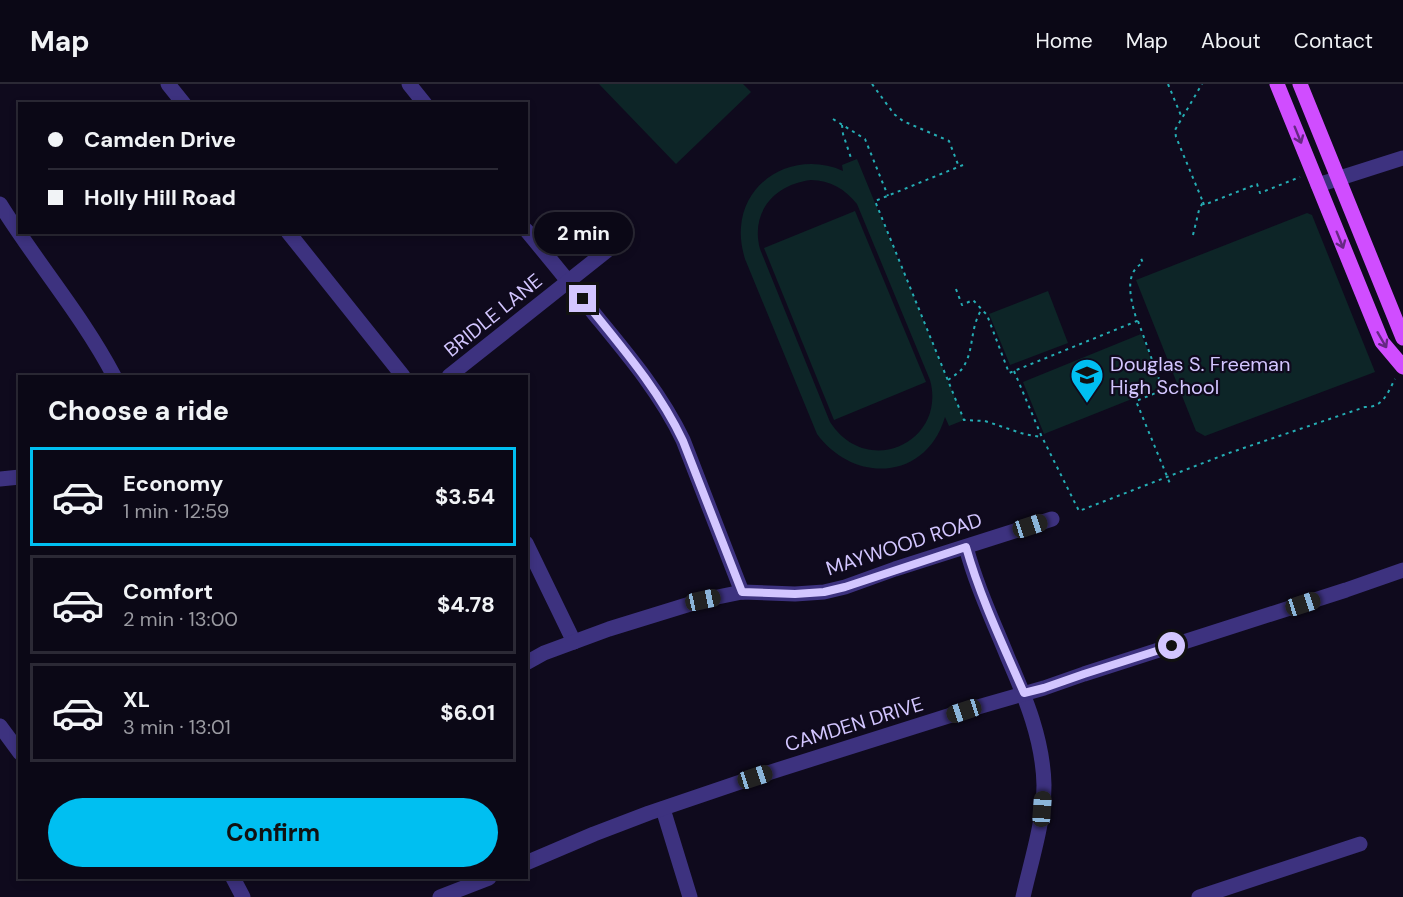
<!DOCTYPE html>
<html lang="en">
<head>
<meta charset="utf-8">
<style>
  body { margin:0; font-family:"DM Sans",sans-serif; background:#191623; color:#f1f3f6; height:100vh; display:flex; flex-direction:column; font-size:22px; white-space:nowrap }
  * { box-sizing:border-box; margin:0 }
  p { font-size:20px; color:#9a9aa1 }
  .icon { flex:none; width:33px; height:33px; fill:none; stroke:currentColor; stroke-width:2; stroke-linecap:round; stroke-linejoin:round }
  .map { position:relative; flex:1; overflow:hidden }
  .panel { position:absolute; left:18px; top:291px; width:510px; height:504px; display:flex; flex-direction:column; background:#0b0816; border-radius:0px; box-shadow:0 3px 9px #0003,0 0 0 2px #2b2935 }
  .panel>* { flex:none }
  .top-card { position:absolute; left:18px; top:18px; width:510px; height:132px; border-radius:0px; box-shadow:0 3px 9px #0003,0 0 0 2px #2b2935; display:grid; align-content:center; height:132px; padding:0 30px; background:#0b0816 }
  .end { position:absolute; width:27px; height:27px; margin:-14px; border:8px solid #d3c6ff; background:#111; box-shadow:0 0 0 3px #111 }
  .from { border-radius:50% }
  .bubble { position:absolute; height:42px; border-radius:21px; background:#0b0816; box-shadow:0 3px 9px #0003,0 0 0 2px #2b2935; font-size:20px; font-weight:700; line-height:42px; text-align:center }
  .car { position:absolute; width:18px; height:36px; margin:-18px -9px; border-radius:8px; box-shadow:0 0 4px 2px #0007; background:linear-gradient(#222 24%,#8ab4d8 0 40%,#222 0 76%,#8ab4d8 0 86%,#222 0) }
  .top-card b { display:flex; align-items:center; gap:21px; height:57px; font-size:22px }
  .top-card b+b { border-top:2px solid #2b2935 }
  .top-card i { width:15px; height:15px; background:#f1f3f6 }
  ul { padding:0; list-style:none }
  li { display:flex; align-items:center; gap:18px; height:99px; margin:0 12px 9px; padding:0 18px; border:3px solid #2b2935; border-radius:0px }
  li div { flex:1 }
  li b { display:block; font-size:22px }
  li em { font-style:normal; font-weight:700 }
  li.on { border-color:#00bff1 }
  li>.icon { width:54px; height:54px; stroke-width:1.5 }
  h2 { padding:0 30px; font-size:27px; line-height:72px }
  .cta { display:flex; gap:12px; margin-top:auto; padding:12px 30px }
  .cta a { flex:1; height:69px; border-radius:36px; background:#00bff1; color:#111; font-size:24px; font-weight:700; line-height:69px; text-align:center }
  header { display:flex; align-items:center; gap:36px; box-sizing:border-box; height:84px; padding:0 30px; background:#0b0816; border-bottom:2px solid #2b2935 }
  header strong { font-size:28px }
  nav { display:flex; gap:33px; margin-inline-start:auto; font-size:21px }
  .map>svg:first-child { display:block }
  .green { fill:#0d2527; fill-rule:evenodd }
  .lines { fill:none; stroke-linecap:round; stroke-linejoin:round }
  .path { stroke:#25adb4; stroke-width:2; stroke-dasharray:3 4.5; stroke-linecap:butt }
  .minor { stroke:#3d327f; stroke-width:15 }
  .major { stroke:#d04dff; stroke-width:15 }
  .oneway { stroke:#662883 }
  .route { stroke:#d3c6ff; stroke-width:8 }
  .labels { text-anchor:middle; stroke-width:4.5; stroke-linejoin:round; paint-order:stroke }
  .street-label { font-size:20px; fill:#d3c6ff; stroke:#0f0a1d }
  .poi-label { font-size:20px; fill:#d3c6ff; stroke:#0f0a1d; text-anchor:start }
</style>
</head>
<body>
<header>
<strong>Map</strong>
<nav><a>Home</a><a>Map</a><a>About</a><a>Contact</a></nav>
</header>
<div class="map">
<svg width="1403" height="813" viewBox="0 0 1403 813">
  <rect width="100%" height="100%" fill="#0f0a1d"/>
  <g class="green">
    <polygon points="599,0 743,0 751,8 676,80"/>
    <path d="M857,75L964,336L949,342L945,333C926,397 854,400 817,350L745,175C742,165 740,154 741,143C745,92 799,67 843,87L842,81ZM811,96C830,96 845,105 857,120L930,296C947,357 868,396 830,338L760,165C750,128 775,100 811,96Z"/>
    <polygon points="855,127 926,298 834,336 764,164"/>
    <polygon points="1307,129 1312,131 1375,288 1205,352 1196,347 1136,196"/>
    <polygon points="1048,207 1068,259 1010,281 989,230"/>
    <polygon points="1141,250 1162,303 1044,350 1023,298"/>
  </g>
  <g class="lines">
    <g class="path">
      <polyline points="872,0 894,30 903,37 949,57 959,83"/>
      <polyline points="1168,0 1182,34"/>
      <polyline points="833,35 865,55 888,112"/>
      <polyline points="842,41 843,50 852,77"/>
      <polyline points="963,81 875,117 964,336 985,337 1024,350 1041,353"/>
      <polyline points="1203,118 1204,121 1257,100 1260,109 1300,93"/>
      <polyline points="1193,151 1199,126 1203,118 1176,53 1175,46 1202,0"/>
      <path d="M956,205L962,221L973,216L987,231L1009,289L1137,237C1132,220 1122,189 1143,179L1140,172"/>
      <polyline points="1138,237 1163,306 1136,317 1171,402"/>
      <path d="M1014,287L1041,351L1079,427L1229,369L1365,323C1383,324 1388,308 1395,295"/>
      <path d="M948,296C955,291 962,287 965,280C974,264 970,243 982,225"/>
    </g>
    <g class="minor">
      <polyline points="168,0 184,20"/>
      <polyline points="409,0 425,20"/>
      <polyline points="1318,101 1403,74"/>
      <path d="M0,120C36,178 82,231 114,292"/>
      <path d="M526,146C550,175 573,203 596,232C629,272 661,310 683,356L742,508"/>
      <polyline points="288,148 403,292"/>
      <polyline points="449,292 619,157"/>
      <polyline points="0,395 20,393"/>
      <polyline points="526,459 574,558"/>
      <path d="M966,463C976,501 993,537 1008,574C1026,615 1043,656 1044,701C1044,738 1031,777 1023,813"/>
      <polyline points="526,579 544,569 609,545 703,516 742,508 795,510 824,508 845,503 895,485 1052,435"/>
      <polyline points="0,642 20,669"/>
      <polyline points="663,725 690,813"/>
      <polyline points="526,779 594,750 649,729 755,693 964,627 1044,604 1084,590 1346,506 1403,486"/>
      <polyline points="233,794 243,813"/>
      <polyline points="440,813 489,794"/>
      <polyline points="1199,813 1360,760"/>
    </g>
    <g class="major">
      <polyline points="1277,0 1382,258 1403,283"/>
      <polyline points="1300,0 1403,254"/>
    </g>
  </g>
  <defs><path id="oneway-shaft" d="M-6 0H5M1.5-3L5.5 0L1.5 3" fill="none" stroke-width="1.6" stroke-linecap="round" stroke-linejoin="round" transform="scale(1.5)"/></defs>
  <g class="oneway">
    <use href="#oneway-shaft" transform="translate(1298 51) rotate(68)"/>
    <use href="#oneway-shaft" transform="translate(1340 156) rotate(68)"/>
    <use href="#oneway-shaft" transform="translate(1382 256) rotate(60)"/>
  </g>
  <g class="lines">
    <path class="route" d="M583,215C619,260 658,304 683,357L742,508L795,510L824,508L845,503L966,463C980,513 1003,561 1024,609L1044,604L1084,590L1172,562"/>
  </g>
  <defs>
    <g id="school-pin" transform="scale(1.725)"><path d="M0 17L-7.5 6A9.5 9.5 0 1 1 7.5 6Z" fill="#00bff1" stroke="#0f0a1d"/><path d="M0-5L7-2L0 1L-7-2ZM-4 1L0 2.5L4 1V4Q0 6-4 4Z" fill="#111"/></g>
  </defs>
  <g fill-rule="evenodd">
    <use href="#school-pin" x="1087" y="291"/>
  </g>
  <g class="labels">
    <g class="street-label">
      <text transform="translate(493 231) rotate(-39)" y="7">BRIDLE LANE</text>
      <text transform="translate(904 460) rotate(-18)" y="7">MAYWOOD ROAD</text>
      <text transform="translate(854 640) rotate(-17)" y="7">CAMDEN DRIVE</text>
    </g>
    <g class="poi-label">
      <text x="1110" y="287">Douglas S. Freeman<tspan x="1110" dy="23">High School</tspan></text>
    </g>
  </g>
</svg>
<i class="end from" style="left:1172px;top:562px"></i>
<i class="end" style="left:583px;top:215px"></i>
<div class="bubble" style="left:534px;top:128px;width:99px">2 min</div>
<i class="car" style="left:1030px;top:442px;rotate:72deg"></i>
<i class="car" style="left:703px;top:516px;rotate:78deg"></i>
<i class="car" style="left:1303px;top:520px;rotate:72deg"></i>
<i class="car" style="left:964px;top:627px;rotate:252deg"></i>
<i class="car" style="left:755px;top:693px;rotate:72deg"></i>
<i class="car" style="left:1042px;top:725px;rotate:4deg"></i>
<div class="top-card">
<b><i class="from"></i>Camden Drive</b>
<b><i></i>Holly Hill Road</b>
</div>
<section class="panel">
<h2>Choose a ride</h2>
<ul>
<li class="on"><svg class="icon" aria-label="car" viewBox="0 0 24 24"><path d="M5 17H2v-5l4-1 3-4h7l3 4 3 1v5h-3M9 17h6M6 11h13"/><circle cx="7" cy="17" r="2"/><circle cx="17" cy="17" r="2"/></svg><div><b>Economy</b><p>1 min · 12:59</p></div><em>$3.54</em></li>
<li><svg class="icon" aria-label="car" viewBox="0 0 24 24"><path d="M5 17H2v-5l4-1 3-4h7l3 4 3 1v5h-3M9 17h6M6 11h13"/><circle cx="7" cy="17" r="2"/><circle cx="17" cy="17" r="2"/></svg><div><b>Comfort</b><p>2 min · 13:00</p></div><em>$4.78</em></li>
<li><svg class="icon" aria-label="car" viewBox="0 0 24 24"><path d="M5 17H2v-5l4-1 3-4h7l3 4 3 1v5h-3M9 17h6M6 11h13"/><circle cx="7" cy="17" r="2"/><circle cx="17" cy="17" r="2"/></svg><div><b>XL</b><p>3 min · 13:01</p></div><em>$6.01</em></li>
</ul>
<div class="cta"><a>Confirm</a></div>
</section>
</div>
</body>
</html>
